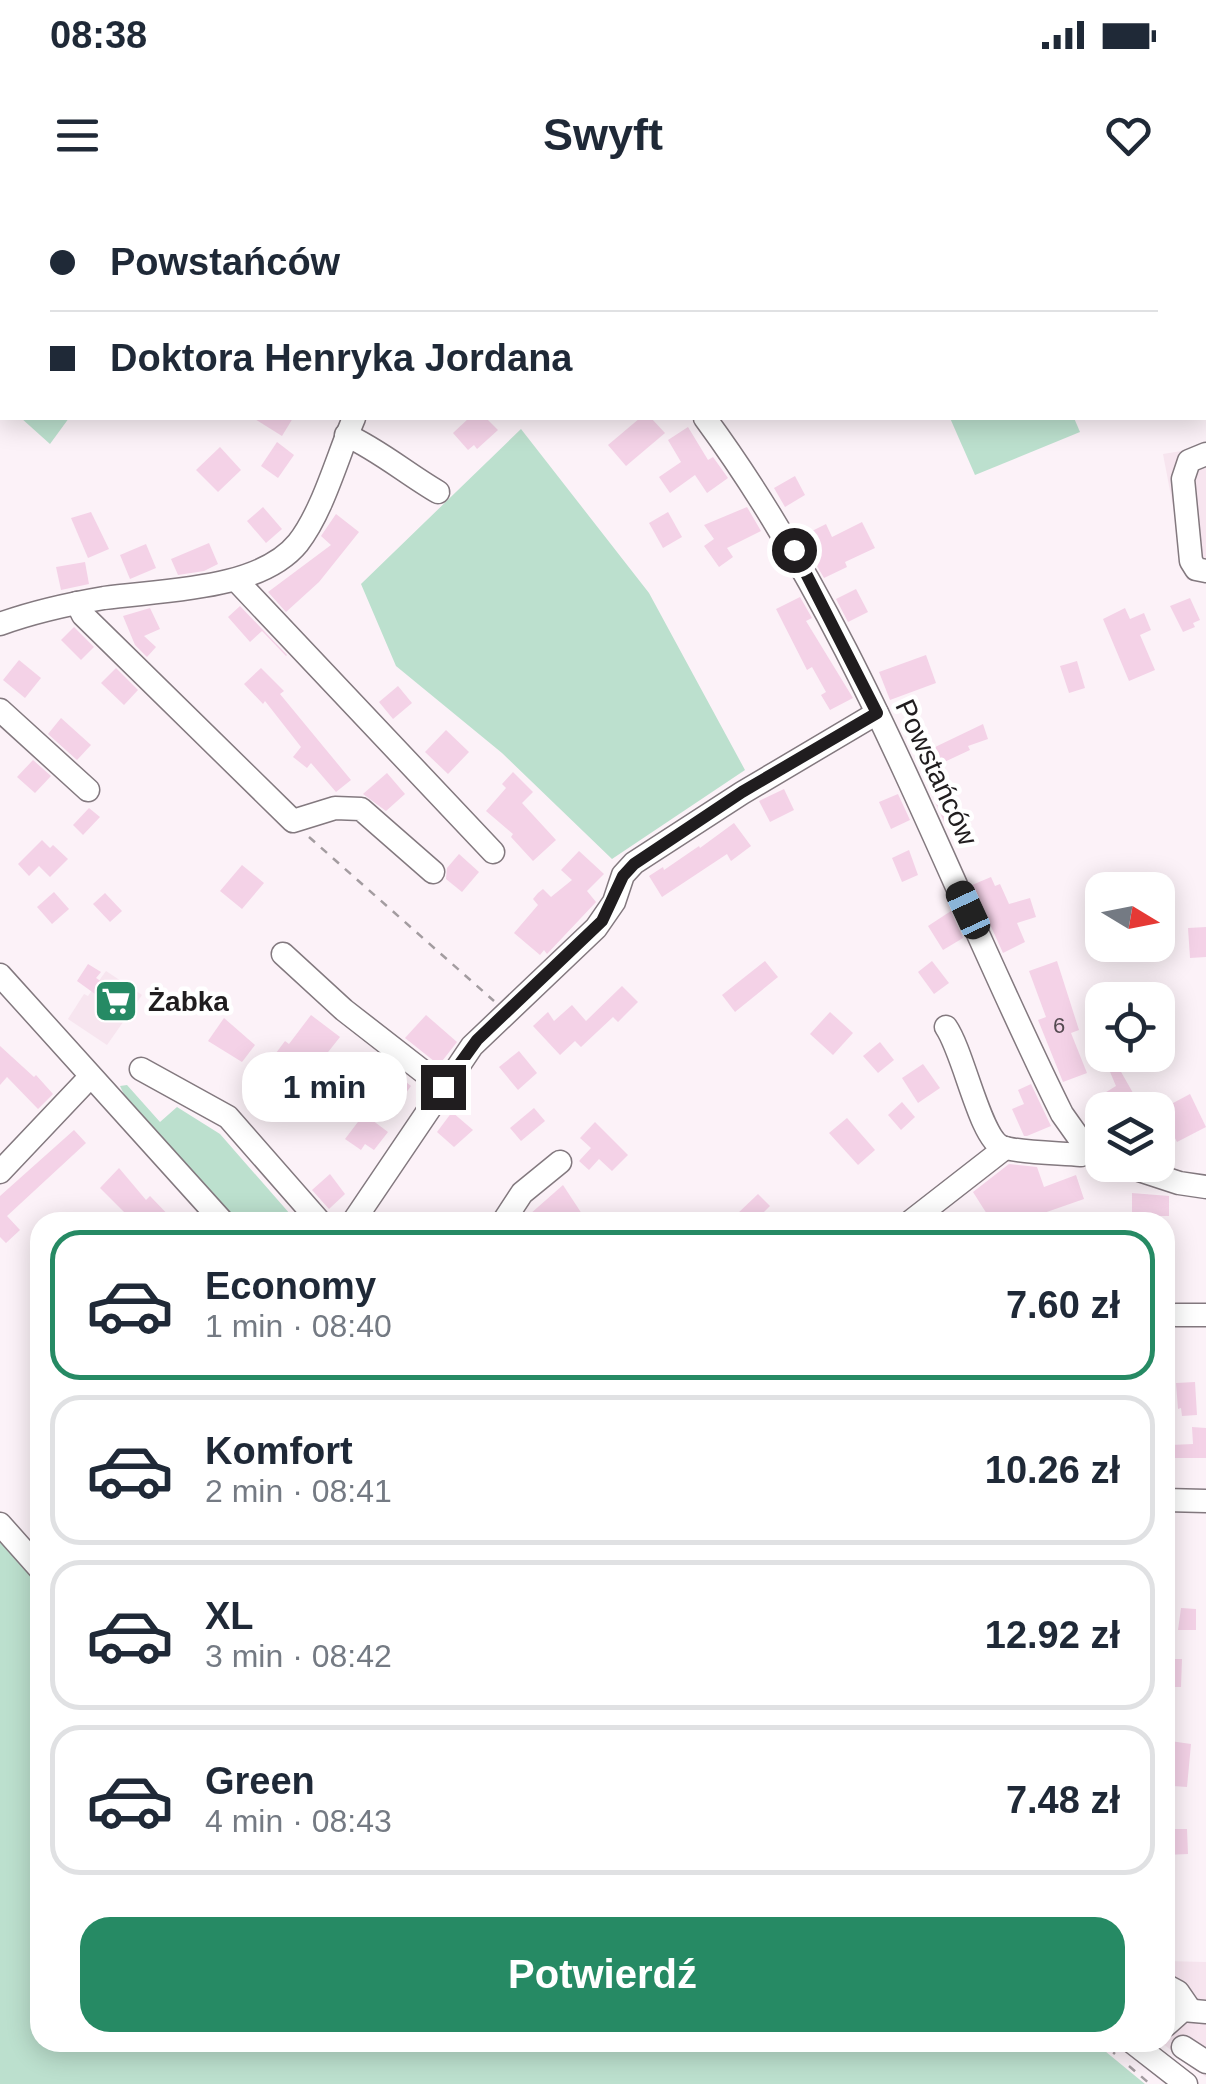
<!DOCTYPE html>
<html lang="pl">
<head>
<meta charset="utf-8">
<style>
  body { margin:0; font-family:Helvetica,sans-serif; background:#f2f2f3; color:#1f2937; height:100vh; display:flex; flex-direction:column; font-size:38px; white-space:nowrap }
  * { box-sizing:border-box; margin:0 }
  p { font-size:32px; color:#747a83 }
  .icon { flex:none; width:55px; height:55px; fill:none; stroke:currentColor; stroke-width:2; stroke-linecap:round; stroke-linejoin:round }
  .map { position:relative; flex:1; overflow:hidden }
  .drawer { position:absolute; left:30px; top:1012px; width:1145px; height:840px; display:flex; flex-direction:column; background:#fff; border-radius:30px; box-shadow:0 5px 25px #0003 }
  .drawer>* { flex:none }
  .guide { position:absolute; left:0px; top:0px; width:1208px; height:220px; box-shadow:0 5px 25px #0003; display:grid; align-content:center; height:220px; padding:0 50px; background:#fff }
  .needle { width:65px; rotate:100deg }
  .controls { position:absolute; left:1085px; top:672px; display:grid; gap:20px }
  .controls a { display:grid; place-items:center; width:90px; height:90px; border-radius:20px; background:#fff; box-shadow:0 5px 25px #0003; font-size:50px }
  .end { position:absolute; width:45px; height:45px; margin:-22px; border:12px solid #201d1f; background:#fff; box-shadow:0 0 0 5px #fff }
  .from { border-radius:50% }
  .bubble { position:absolute; height:70px; border-radius:30px; background:#fff; box-shadow:0 5px 25px #0003; font-size:32px; font-weight:600; line-height:70px; text-align:center }
  .car { position:absolute; width:30px; height:60px; margin:-30px -15px; border-radius:12px; box-shadow:0 0 8px 2px #0007; background:linear-gradient(#222 24%,#8ab4d8 0 40%,#222 0 76%,#8ab4d8 0 86%,#222 0) }
  .guide b { display:flex; align-items:center; gap:35px; height:95px; font-size:38px }
  .guide b+b { border-top:2px solid #e0e1e3 }
  .guide i { width:25px; height:25px; background:#1f2937 }
  ul { padding:18px 0 0; list-style:none }
  li { display:flex; align-items:center; gap:30px; height:150px; margin:0 20px 15px; padding:0 30px; border:5px solid #e0e1e3; border-radius:30px }
  li div { flex:1 }
  li b { display:block; font-size:38px }
  li em { font-style:normal; font-weight:600 }
  li.on { border-color:#268a64 }
  li>.icon { width:90px; height:90px; stroke-width:1.5 }
  .action { display:flex; gap:20px; margin-top:auto; padding:20px 50px }
  .action a { flex:1; height:115px; border-radius:30px; background:#268a64; color:#fff; font-size:40px; font-weight:600; line-height:115px; text-align:center }
  .status { display:flex; justify-content:space-between; align-items:center; height:70px; padding:0 50px; background:#fff; direction:ltr }
  .status svg { height:28px; fill:currentColor }
  header { display:flex; justify-content:space-between; align-items:center; height:130px; padding:0 50px; background:#fff; font-size:45px; font-weight:600 }
  .map>svg:first-child { display:block }
  .built { fill:#f7e5ef }
  .green { fill:#bce0ce }
  .building { fill:#f4d2e7 }
  .lines { fill:none; stroke-linecap:round; stroke-linejoin:round }
  .minor-casing { stroke:#83797f; stroke-width:25 }
  .path { stroke:#a39ca0; stroke-width:2.5; stroke-dasharray:8 8; stroke-linecap:butt }
  .minor { stroke:#fff; stroke-width:22 }
  .route { stroke:#201d1f; stroke-width:12 }
  .labels { text-anchor:middle; stroke-width:9; stroke-linejoin:round; paint-order:stroke }
  .number-label { font-size:22px; fill:#554a51 }
  .street-label { font-size:28px; fill:#201d1f; stroke:#fff }
  .poi-label { font-size:28px; font-weight:bold; fill:#201d1f; stroke:#fff; text-anchor:start }
</style>
</head>
<body>
<div class="status"><b>08:38</b><svg viewBox="0 0 49 12"><path d="M0 12V9h3v3zM5 12V6h3v6zM10 12V3h3v9zM15 12V0h3v12zM26 1h20v11H26zM47 4h2v5h-2z"/></svg></div>
<header><svg class="icon" aria-label="menu" viewBox="0 0 24 24"><path d="M4 6h16M4 12h16M4 18h16"/></svg>Swyft<svg class="icon" aria-label="heart" viewBox="0 0 24 24"><path d="M12 20l-8-8c-3-5 5-10 8-4 3-6 11-1 8 4z"/></svg></header>
<div class="map">
<svg width="1206" height="1884" viewBox="0 0 1206 1884">
  <rect width="100%" height="100%" fill="#fcf2f8"/>
  <g class="built">
    <polygon points="1206,247 1206,372 1187,380 1163,254"/>
    <polygon points="106,771 142,795 107,845 68,819 84,794 88,796"/>
    <polygon points="1165,1761 1206,1762 1206,1877 1162,1843 1165,1842"/>
  </g>
  <g class="green">
    <polygon points="21,218 69,218 50,244"/>
    <polygon points="950,218 1074,218 1080,232 975,275"/>
    <polygon points="521,229 649,393 745,570 612,659 502,553 396,466 361,384"/>
    <polygon points="127,885 160,922 177,907 220,934 297,1022 233,1022 131,909 120,886"/>
    <polygon points="0,1313 40,1358 40,1842 1094,1842 1145,1884 0,1884"/>
  </g>
  <g class="building">
    <polygon points="253,218 293,218 282,236"/>
    <polygon points="469,218 486,218 498,230 477,249 474,245 468,250 453,233"/>
    <polygon points="640,218 651,218 665,233 626,266 608,245"/>
    <polygon points="688,227 708,260 713,257 728,278 707,293 695,275 670,293 659,277 681,262 668,240"/>
    <polygon points="277,242 294,255 278,278 261,266"/>
    <polygon points="220,247 241,270 218,292 196,270"/>
    <polygon points="795,276 805,295 785,307 774,288"/>
    <polygon points="263,307 282,329 266,343 247,321"/>
    <polygon points="747,307 761,331 727,348 733,357 719,367 704,346 714,339 704,325"/>
    <polygon points="91,312 109,349 88,358 71,318"/>
    <polygon points="668,312 682,337 663,348 649,323"/>
    <polygon points="336,314 359,332 319,382 286,412 268,392 331,345 321,336"/>
    <polygon points="862,322 875,348 845,362 847,367 824,378 800,337 826,324 832,337"/>
    <polygon points="209,343 218,364 204,371 178,375 171,359"/>
    <polygon points="146,344 156,368 130,379 120,355"/>
    <polygon points="85,362 89,384 61,390 56,367"/>
    <polygon points="856,389 868,412 848,422 836,399"/>
    <polygon points="800,397 812,418 806,421 853,498 830,510 821,495 826,492 812,467 807,470 776,409"/>
    <polygon points="1190,398 1200,420 1193,423 1195,427 1183,432 1170,406"/>
    <polygon points="240,406 287,455 286,456 262,431 250,442 228,417"/>
    <polygon points="150,408 160,429 144,436 156,447 147,457 135,445 123,416"/>
    <polygon points="1125,408 1130,419 1144,413 1151,430 1140,435 1155,470 1129,481 1103,419"/>
    <polygon points="74,427 94,447 81,460 61,440"/>
    <polygon points="926,455 936,483 890,500 879,472"/>
    <polygon points="19,460 41,478 25,498 3,480"/>
    <polygon points="1077,461 1085,488 1069,493 1060,466"/>
    <polygon points="116,468 138,490 124,505 101,483"/>
    <polygon points="261,468 284,491 280,494 351,580 336,592 311,563 307,568 293,557 301,547 265,501 263,504 244,484"/>
    <polygon points="398,486 412,503 393,519 379,502"/>
    <polygon points="61,518 91,545 77,560 48,534"/>
    <polygon points="983,524 988,539 968,546 970,550 940,564 934,557 931,549"/>
    <polygon points="446,530 469,552 448,574 425,552"/>
    <polygon points="33,560 51,576 35,593 17,577"/>
    <polygon points="513,572 533,592 522,603 556,640 533,661 511,637 513,634 486,611 506,588 502,584"/>
    <polygon points="387,573 405,594 386,611 363,594"/>
    <polygon points="784,589 794,610 770,622 759,601"/>
    <polygon points="898,594 910,620 891,629 879,602"/>
    <polygon points="953,594 965,620 950,627 948,622 945,624 935,602"/>
    <polygon points="89,608 100,617 83,635 73,625"/>
    <polygon points="734,623 751,646 731,661 727,654 662,697 649,676 663,667 664,670 699,646 700,648"/>
    <polygon points="42,640 50,648 53,645 68,659 50,677 39,666 29,676 18,664"/>
    <polygon points="909,650 918,675 902,682 892,658"/>
    <polygon points="579,651 604,674 587,691 596,702 547,754 544,750 540,755 514,733 538,705 533,699 538,693 543,689 551,697 572,680 561,670"/>
    <polygon points="459,654 479,672 462,692 446,679 447,668"/>
    <polygon points="242,665 264,683 242,709 220,691"/>
    <polygon points="991,677 995,686 1000,684 1009,704 1030,698 1036,717 1017,723 1025,742 1003,753 972,685"/>
    <polygon points="54,692 69,709 52,724 37,707"/>
    <polygon points="105,693 122,711 110,722 93,704"/>
    <polygon points="951,711 963,738 943,750 928,726"/>
    <polygon points="1206,727 1206,757 1190,758 1188,728"/>
    <polygon points="765,761 778,777 735,812 722,795"/>
    <polygon points="932,761 949,783 934,794 918,772"/>
    <polygon points="1057,761 1079,830 1071,833 1087,873 1063,882 1038,820 1046,817 1029,771"/>
    <polygon points="88,764 101,772 96,778 135,804 127,817 77,781"/>
    <polygon points="622,786 638,802 618,822 613,817 581,847 575,841 560,855 533,826 548,812 554,821 572,805 586,821"/>
    <polygon points="830,812 853,833 833,855 810,834"/>
    <polygon points="311,815 340,837 317,866 348,894 351,890 363,900 351,915 330,898 324,905 308,892 305,895 267,865 285,841 289,844"/>
    <polygon points="426,815 457,842 439,865 405,838"/>
    <polygon points="224,818 255,845 242,862 208,841"/>
    <polygon points="880,842 894,860 878,873 863,856"/>
    <polygon points="0,846 34,877 36,875 53,894 38,909 7,877 0,885"/>
    <polygon points="519,851 537,873 518,890 499,867"/>
    <polygon points="1112,856 1137,900 1120,910 1099,910 1093,900 1116,886 1105,860"/>
    <polygon points="384,864 411,886 397,905 369,883"/>
    <polygon points="923,864 940,888 918,903 902,878"/>
    <polygon points="1031,884 1051,926 1027,936 1024,936 1012,909 1024,904 1018,890"/>
    <polygon points="1190,894 1206,927 1177,942 1160,910"/>
    <polygon points="902,902 915,917 901,930 888,915"/>
    <polygon points="534,908 545,921 521,941 510,928"/>
    <polygon points="452,912 473,930 454,947 437,932"/>
    <polygon points="364,914 388,932 374,950 365,944 361,950 345,939"/>
    <polygon points="847,918 875,950 858,965 829,933"/>
    <polygon points="595,922 628,955 612,971 599,959 589,970 579,961 591,948 580,938"/>
    <polygon points="74,930 86,943 7,1016 20,1030 6,1043 0,1037 0,996"/>
    <polygon points="1009,964 1037,967 1044,987 1076,975 1084,999 1041,1014 1031,1022 992,1022 973,992"/>
    <polygon points="119,968 146,1000 150,996 175,1022 117,1022 126,1014 100,988"/>
    <polygon points="330,974 345,994 329,1009 312,990"/>
    <polygon points="563,985 582,1014 571,1022 521,1022"/>
    <polygon points="1132,993 1169,996 1169,1016 1132,1016"/>
    <polygon points="758,994 770,1006 754,1022 743,1022 736,1015"/>
    <polygon points="1195,1182 1197,1215 1182,1216 1181,1208 1178,1209 1176,1183"/>
    <polygon points="1192,1227 1206,1228 1206,1258 1171,1258 1171,1245 1193,1244"/>
    <polygon points="1181,1408 1196,1409 1196,1430 1178,1430"/>
    <polygon points="1165,1459 1182,1459 1181,1487 1165,1487"/>
    <polygon points="1170,1541 1191,1544 1187,1587 1173,1586 1174,1579 1165,1578 1165,1557 1169,1558"/>
    <polygon points="1165,1629 1187,1629 1188,1654 1165,1655"/>
  </g>
  <g class="lines">
    <g class="minor-casing">
      <g id="minor">
        <polyline points="500,0 503,2"/>
        <polyline points="452,2 454,0"/>
        <path d="M705,218C861,430 946,681 1062,914L1079,938L1102,956"/>
        <path d="M346,235C379,250 407,274 438,292"/>
        <polyline points="1206,254 1189,261 1183,279 1191,361 1196,369 1206,371"/>
        <polyline points="236,380 493,652"/>
        <polyline points="77,403 83,415 293,621 335,608 361,609 433,672"/>
        <path d="M0,424C33,412 69,404 104,398C160,390 259,391 298,343C323,311 338,255 354,218"/>
        <polyline points="0,510 88,590"/>
        <polyline points="283,754 344,810 443,887"/>
        <polyline points="0,775 223,1022"/>
        <path d="M946,827C964,853 980,938 1002,947C1019,953 1062,953 1081,955L1093,950"/>
        <polyline points="141,869 228,917 320,1022"/>
        <polyline points="1124,965 1179,983 1206,987"/>
        <polyline points="0,972 90,877"/>
        <polyline points="353,1022 472,846 596,728 614,702 623,675 634,663 742,593 877,513"/>
        <polyline points="503,1022 522,993 560,962"/>
        <polyline points="910,1022 1005,948"/>
        <polyline points="1176,1115 1206,1115"/>
        <polyline points="1165,1300 1206,1301"/>
        <polyline points="0,1324 40,1369"/>
        <polyline points="1165,1785 1178,1792 1189,1808"/>
        <polyline points="1165,1826 1183,1810 1206,1812"/>
        <polyline points="1132,1842 1186,1884"/>
        <polyline points="1183,1847 1206,1862"/>
      </g>
    </g>
    <g class="path">
      <polyline points="18,2 20,0"/>
      <polyline points="665,2 667,0"/>
      <polyline points="0,27 2,24"/>
      <polyline points="309,637 494,801"/>
      <polyline points="1101,1842 1115,1854"/>
      <polyline points="1129,1866 1150,1884"/>
    </g>
    <use href="#minor" class="minor"/>
  </g>
  <g class="lines">
    <polyline class="route" points="443,887 477,840 602,721 623,676 634,664 742,592 877,513 794,350"/>
  </g>
  <defs>
    <g id="supermarket-square" transform="scale(2.25)"><rect x="-9" y="-9" width="18" height="18" rx="4" fill="#268a64" stroke="#fff"/><path d="M-6-5.5h2.5l.6 2H6L4.5 2H-2.5L-4.4-4H-6ZM-1.5 3.2a1.3 1.3 0 1 0 .1 0ZM3 3.2a1.3 1.3 0 1 0 .1 0Z" fill="#fff"/></g>
  </defs>
  <g fill-rule="evenodd">
    <use href="#supermarket-square" x="116" y="801"/>
  </g>
  <g class="labels">
    <g class="number-label">
      <text x="1059" y="833">6</text>
    </g>
    <g class="street-label">
      <text transform="translate(937 572) rotate(65)" y="10">Powstańców</text>
    </g>
    <g class="poi-label">
      <text x="148" y="811">Żabka</text>
    </g>
  </g>
</svg>
<div class="controls">
<a><svg class="needle" viewBox="-14 -14 28 28"><path d="M0-13l5 13h-10z" fill="#e53935"/><path d="M0 13l5-13h-10z" fill="#747a83"/></svg></a>
<a><svg class="icon" aria-label="locate" viewBox="0 0 24 24"><circle cx="12" cy="12" r="6"/><path d="M12 2v4M12 18v4M2 12h4M18 12h4"/></svg></a>
<a><svg class="icon" aria-label="layers" viewBox="0 0 24 24"><path d="M12 4l9 5-9 5-9-5zM3 14l9 5 9-5"/></svg></a>
</div>
<i class="end from" style="left:794px;top:350px"></i>
<i class="end" style="left:443px;top:887px"></i>
<div class="bubble" style="left:242px;top:852px;width:165px">1 min</div>
<i class="car" style="left:968px;top:710px;rotate:335deg"></i>
<div class="guide">
<b><i class="from"></i>Powstańców</b>
<b><i></i>Doktora Henryka Jordana</b>
</div>
<section class="drawer">
<ul>
<li class="on"><svg class="icon" aria-label="car" viewBox="0 0 24 24"><path d="M5 17H2v-5l4-1 3-4h7l3 4 3 1v5h-3M9 17h6M6 11h13"/><circle cx="7" cy="17" r="2"/><circle cx="17" cy="17" r="2"/></svg><div><b>Economy</b><p>1 min · 08:40</p></div><em>7.60 zł</em></li>
<li><svg class="icon" aria-label="car" viewBox="0 0 24 24"><path d="M5 17H2v-5l4-1 3-4h7l3 4 3 1v5h-3M9 17h6M6 11h13"/><circle cx="7" cy="17" r="2"/><circle cx="17" cy="17" r="2"/></svg><div><b>Komfort</b><p>2 min · 08:41</p></div><em>10.26 zł</em></li>
<li><svg class="icon" aria-label="car" viewBox="0 0 24 24"><path d="M5 17H2v-5l4-1 3-4h7l3 4 3 1v5h-3M9 17h6M6 11h13"/><circle cx="7" cy="17" r="2"/><circle cx="17" cy="17" r="2"/></svg><div><b>XL</b><p>3 min · 08:42</p></div><em>12.92 zł</em></li>
<li><svg class="icon" aria-label="car" viewBox="0 0 24 24"><path d="M5 17H2v-5l4-1 3-4h7l3 4 3 1v5h-3M9 17h6M6 11h13"/><circle cx="7" cy="17" r="2"/><circle cx="17" cy="17" r="2"/></svg><div><b>Green</b><p>4 min · 08:43</p></div><em>7.48 zł</em></li>
</ul>
<div class="action"><a>Potwierdź</a></div>
</section>
</div>
</body>
</html>
